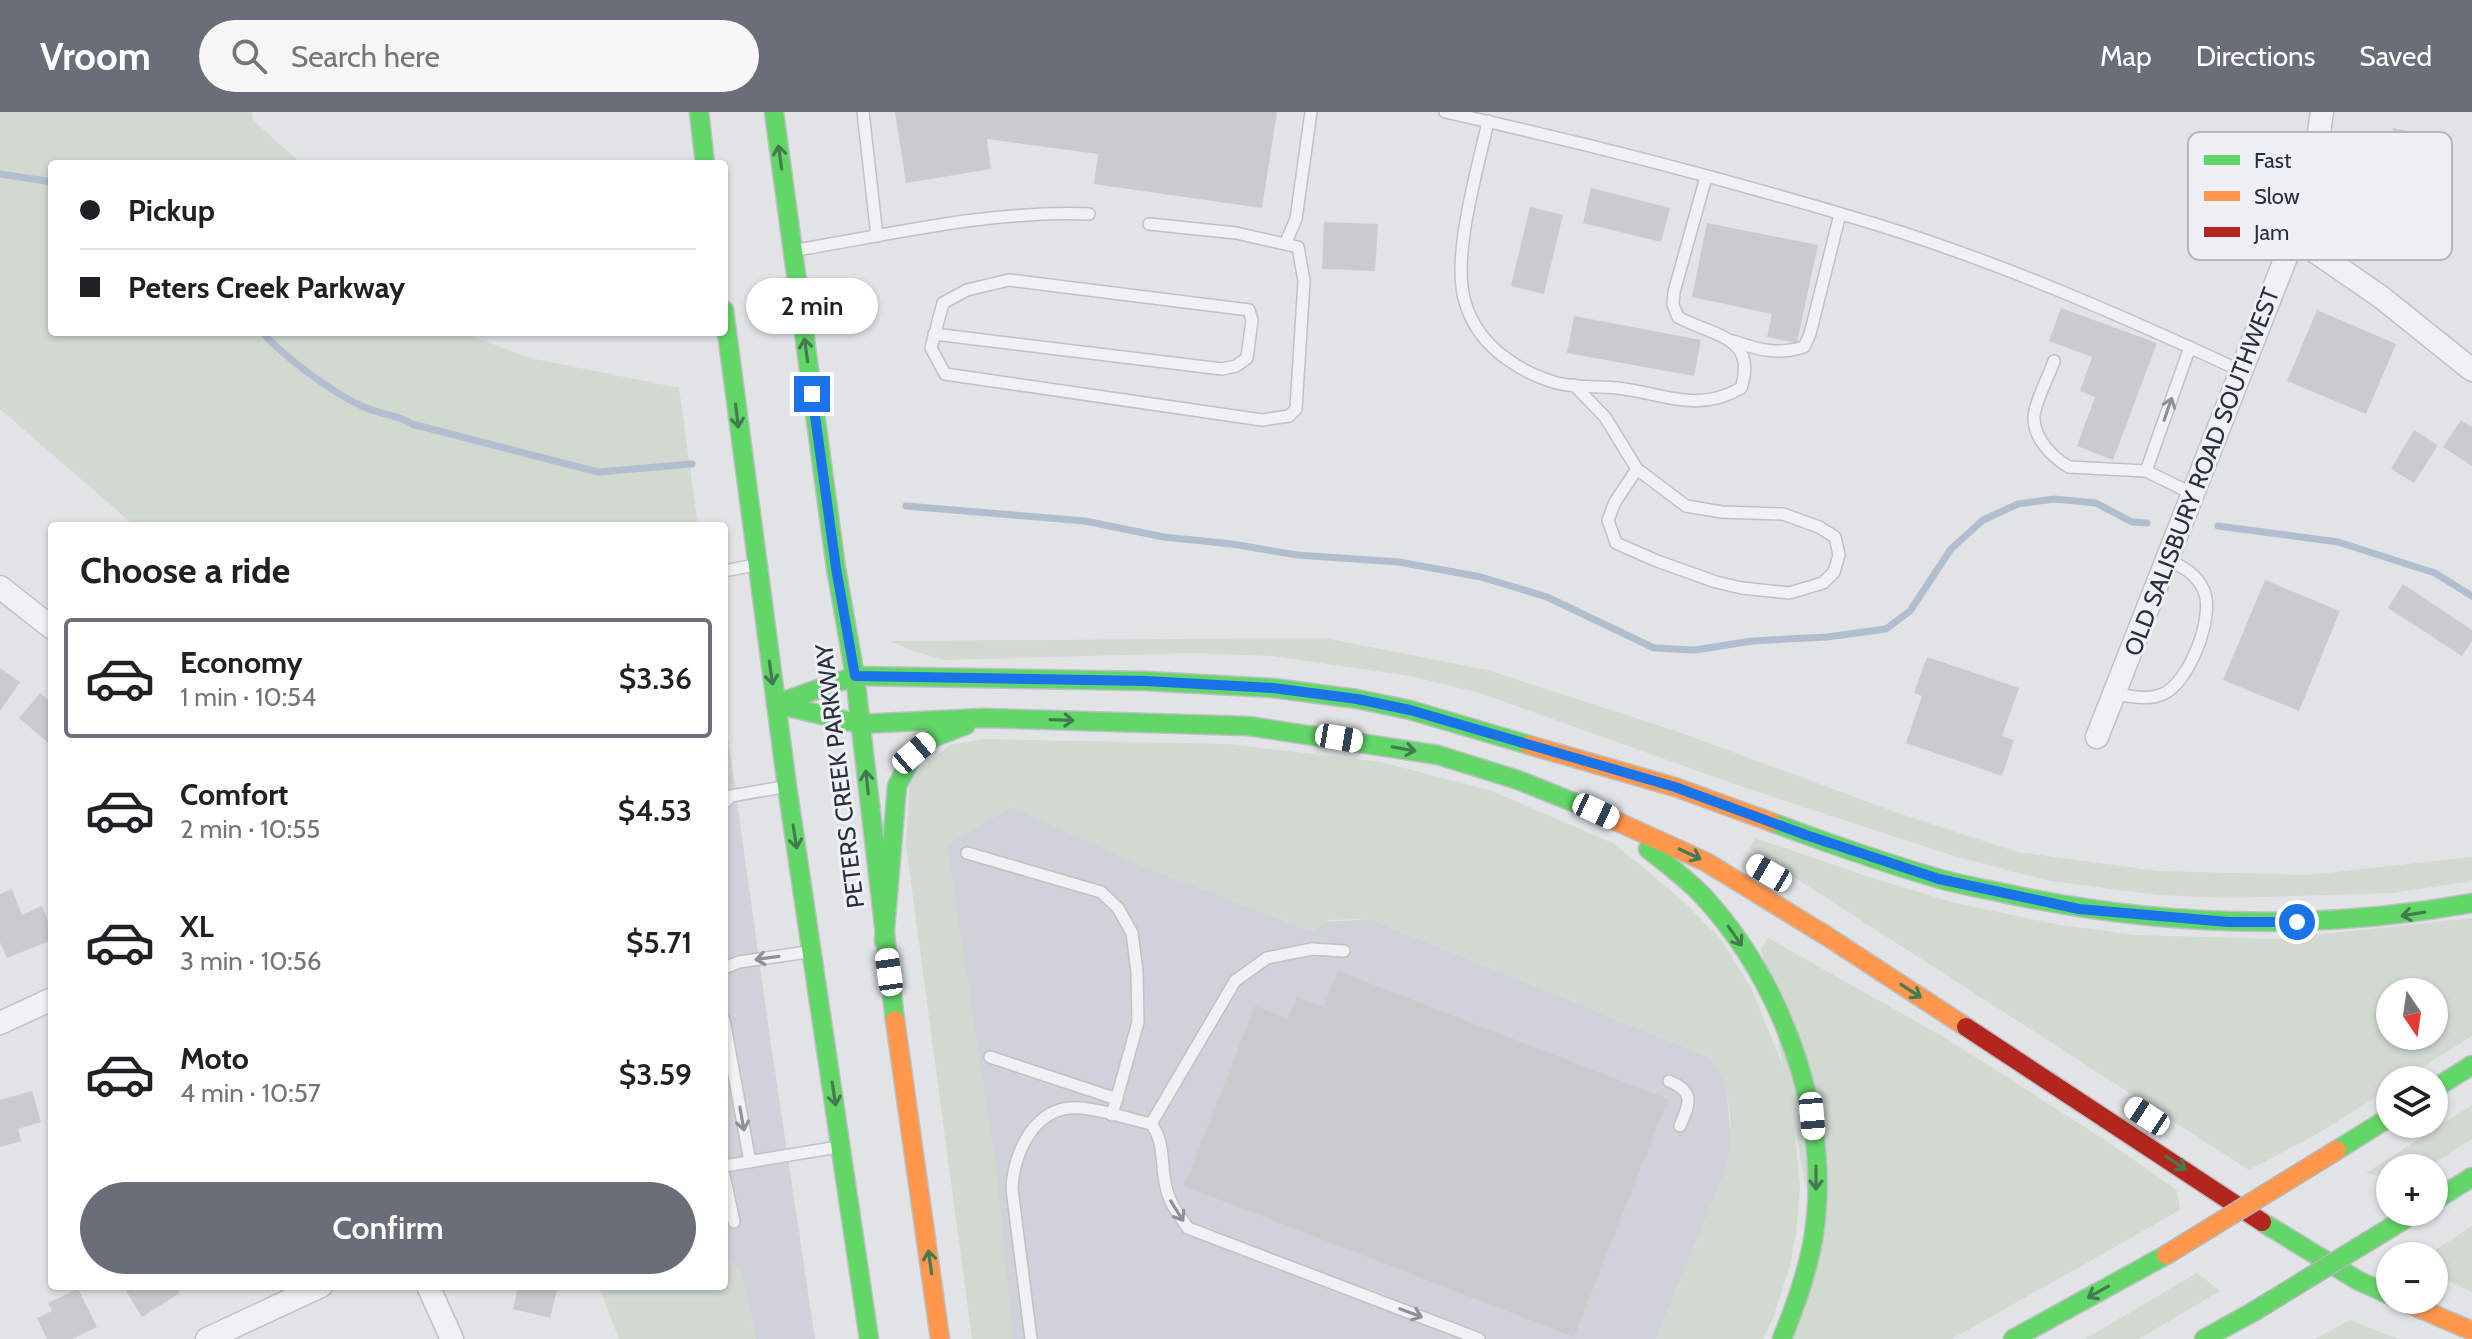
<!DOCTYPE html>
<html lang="en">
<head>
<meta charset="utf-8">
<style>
  body { margin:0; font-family:Cabin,sans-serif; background:#f6f6f6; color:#202124; height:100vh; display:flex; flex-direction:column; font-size:30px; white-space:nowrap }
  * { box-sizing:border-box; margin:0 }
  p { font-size:26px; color:#757577 }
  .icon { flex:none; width:44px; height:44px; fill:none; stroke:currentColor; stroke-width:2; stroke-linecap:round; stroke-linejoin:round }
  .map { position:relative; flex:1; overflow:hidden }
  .drawer { position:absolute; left:48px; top:410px; width:680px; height:768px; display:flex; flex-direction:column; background:#fff; border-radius:8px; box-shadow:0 2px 6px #0004 }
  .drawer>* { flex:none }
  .top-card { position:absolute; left:48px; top:48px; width:680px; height:176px; border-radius:8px; box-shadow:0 2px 6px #0004; display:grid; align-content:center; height:176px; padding:0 32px; background:#fff }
  .needle { width:52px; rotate:167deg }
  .tools { position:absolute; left:2376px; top:866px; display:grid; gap:16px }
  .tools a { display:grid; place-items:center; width:72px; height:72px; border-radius:50%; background:#fff; box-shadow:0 2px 6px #0004; font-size:40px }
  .end { position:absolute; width:36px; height:36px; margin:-18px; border:10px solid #1a73e8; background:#fff; box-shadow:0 0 0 4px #fff }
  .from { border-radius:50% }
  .bubble { position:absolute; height:56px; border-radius:28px; background:#fff; box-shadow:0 2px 6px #0004; font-size:26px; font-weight:600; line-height:56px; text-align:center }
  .car { position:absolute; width:24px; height:48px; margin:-24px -12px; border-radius:10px; box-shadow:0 0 6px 2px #0007; background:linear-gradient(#fff 24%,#345 0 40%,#fff 0 76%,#345 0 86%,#fff 0) }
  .top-card b { display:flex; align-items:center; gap:28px; height:76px; font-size:30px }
  .top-card b+b { border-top:2px solid #e0e0e0 }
  .top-card i { width:20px; height:20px; background:#202124 }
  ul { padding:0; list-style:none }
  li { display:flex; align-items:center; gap:24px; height:120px; margin:0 16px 12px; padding:0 16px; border:4px solid transparent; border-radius:8px }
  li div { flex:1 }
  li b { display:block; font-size:30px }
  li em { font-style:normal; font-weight:600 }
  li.current { border-color:#696e78 }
  li>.icon { width:72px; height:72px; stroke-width:1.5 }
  h2 { padding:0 32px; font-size:36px; line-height:96px }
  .action { display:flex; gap:16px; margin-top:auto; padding:16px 32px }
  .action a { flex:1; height:92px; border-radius:48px; background:#696e78; color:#fff; font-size:32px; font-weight:600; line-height:92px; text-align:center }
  header { display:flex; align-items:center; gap:48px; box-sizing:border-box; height:112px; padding:0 40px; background:#696e78; color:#fff }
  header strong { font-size:38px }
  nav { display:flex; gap:44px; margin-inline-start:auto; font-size:28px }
  .search { width:560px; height:72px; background:#f6f6f6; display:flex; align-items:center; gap:20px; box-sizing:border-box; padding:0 28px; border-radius:44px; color:#757577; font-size:30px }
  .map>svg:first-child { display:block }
  .built { fill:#cfd2d8 }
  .green { fill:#d1d9d1; fill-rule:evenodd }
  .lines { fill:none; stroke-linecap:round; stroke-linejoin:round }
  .stream { stroke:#b0becf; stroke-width:7 }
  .building { fill:#c9cbcd }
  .lane-casing { stroke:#bfc1c3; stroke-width:14 }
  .street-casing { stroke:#bfc1c3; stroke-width:25 }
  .fast-casing { stroke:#bcbfc3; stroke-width:21 }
  .slow-casing { stroke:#bcbfc3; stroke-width:21 }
  .jam-casing { stroke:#bcbfc3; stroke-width:21 }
  .lane { stroke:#f0f1f2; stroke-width:11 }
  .street { stroke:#f0f1f2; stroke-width:22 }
  .fast { stroke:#63d668; stroke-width:18 }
  .slow { stroke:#ff974d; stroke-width:18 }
  .jam { stroke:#b3261e; stroke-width:18 }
  .fast-bridge-casing { stroke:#b3b6ba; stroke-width:21; stroke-linecap:butt }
  .slow-bridge-casing { stroke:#b3b6ba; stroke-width:21; stroke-linecap:butt }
  .fast-bridge { stroke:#63d668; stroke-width:18 }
  .slow-bridge { stroke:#ff974d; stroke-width:18 }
  .oneway { stroke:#437a50 }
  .oneway2 { stroke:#8c9098 }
  .route { stroke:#1a73e8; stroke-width:10 }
  .labels { text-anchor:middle; stroke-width:6; stroke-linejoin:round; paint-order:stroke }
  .street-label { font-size:24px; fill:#282f3d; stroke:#eef0f5 }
  .key { fill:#eef0f5; stroke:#b3b6be; stroke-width:2 }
  .key-label { font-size:22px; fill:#282f3d }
</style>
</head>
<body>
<header>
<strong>Vroom</strong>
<div class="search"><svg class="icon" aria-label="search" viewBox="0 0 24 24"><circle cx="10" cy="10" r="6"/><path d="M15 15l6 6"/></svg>Search here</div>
<nav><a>Map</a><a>Directions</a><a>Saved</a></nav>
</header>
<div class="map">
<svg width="2472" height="1227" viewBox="0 0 2472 1227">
  <rect width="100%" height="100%" fill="#e1e3e5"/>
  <g class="built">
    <polygon points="724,597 771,933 815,1227 756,1227 741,1160 724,1141"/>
    <polygon points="1011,695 1291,812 1370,807 1709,945 1720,958 1727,982 1731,1033 1725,1060 1656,1227 1013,1227 947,732"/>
  </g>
  <g class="green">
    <polygon points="0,0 251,0 254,9 302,52 52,52 52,220 461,220 530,246 679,276 698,414 135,414 0,297"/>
    <polygon points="1324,526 1487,558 1676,619 1895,700 2017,740 2158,759 2309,763 2472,745 2472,769 2393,781 2227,786 2159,783 2050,769 1954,744 1740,674 1480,581 1410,564 1272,544 1193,541 946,548 913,539 891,529"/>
    <path d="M984,627L1228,632L1381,650L1492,679L1612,731L1642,754L1685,791L1720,826L1751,876L1790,971L1800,1075L1796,1122L1790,1154L1773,1206L1763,1227H1656L1725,1060C1733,1022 1735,975 1709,945L1370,807L1328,808L1314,820L1291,812L1137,752L1011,695L947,732L997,1061L1013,1227H972L906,733L910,665L950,633Z"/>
    <path d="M1755,726L1869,765L1955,791L2055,812L2134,823L2276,827L2472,806V924L2402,968H2390V976L2317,1022L2249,1058L1749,736ZM2390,880H2434V924H2390Z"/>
    <polygon points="1768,826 1947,927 2105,1028 2177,1078 2180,1098 1952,1227 1793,1227 1819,1144 1761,837"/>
    <polygon points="2472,993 2472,1027 2426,1056 2390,1056 2390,1067 2366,1061"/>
    <polygon points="2472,1114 2472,1180 2434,1162 2434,1144 2426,1144"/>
    <polygon points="724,1141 741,1160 756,1227 619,1227 599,1174 724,1174"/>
    <polygon points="2197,1161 2220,1179 2139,1227 2085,1227"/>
    <polygon points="2350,1208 2397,1227 2315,1227"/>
  </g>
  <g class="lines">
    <g class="stream">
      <polyline points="0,62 52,70"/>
      <path d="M262,220C284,245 334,282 364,295C380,302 397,303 412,312L598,360L692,352"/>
      <polyline points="906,394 1085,409 1164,425 1232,432 1297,443 1399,450 1481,465 1547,485 1654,536 1695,538 1752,529 1827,525 1886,517 1910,499 1951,437 1983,408 2018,392 2054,387 2096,391 2132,410 2147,411"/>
      <polyline points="2218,414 2338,430 2435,461 2472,484"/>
    </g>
  </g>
  <g class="building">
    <polygon points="895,0 1277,0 1262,96 1094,72 1098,42 987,27 991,57 906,71"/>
    <polygon points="2393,16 2423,22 2412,72 2382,65"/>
    <polygon points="1591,76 1670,96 1661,130 1583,111"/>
    <polygon points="1530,95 1563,103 1544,182 1511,174"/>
    <polygon points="1324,110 1378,112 1375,159 1322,157"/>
    <polygon points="1707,111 1818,133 1797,231 1767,225 1772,202 1692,185"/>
    <polygon points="2061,196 2157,231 2113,348 2077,334 2095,285 2080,279 2092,245 2049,229"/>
    <polygon points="2317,198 2396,232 2366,302 2287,269"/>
    <polygon points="1574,204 1701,228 1694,264 1567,241"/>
    <polygon points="2461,308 2472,315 2472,354 2443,335"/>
    <polygon points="2414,318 2438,333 2414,371 2391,357"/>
    <polygon points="2265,468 2340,499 2299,599 2223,568"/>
    <polygon points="2403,472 2472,518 2472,529 2462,544 2388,496"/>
    <polygon points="1927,545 2019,576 2002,624 2014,628 2002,664 1906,631 1922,584 1914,581"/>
    <polygon points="0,556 20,570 0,599"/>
    <polygon points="40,581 52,591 52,634 19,606"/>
    <polygon points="12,777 22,803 42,794 52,820 52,828 7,846 0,830 0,782"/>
    <polygon points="1338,859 1668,987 1574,1225 1184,1074 1255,894 1288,907 1297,885 1323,895"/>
    <polygon points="32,979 41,1010 18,1017 21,1029 0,1035 0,988"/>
    <polygon points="123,1174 175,1174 180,1181 142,1205"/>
    <polygon points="518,1174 558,1174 550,1206 513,1197"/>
    <polygon points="78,1177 97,1215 72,1227 47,1227 37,1206 52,1199 48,1191"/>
  </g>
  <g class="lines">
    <g class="lane-casing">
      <g id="lane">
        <polyline points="863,0 877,124"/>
        <path d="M1445,0C1590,32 1733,69 1875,112C1999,150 2123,204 2241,259"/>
        <path d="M1488,9C1478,57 1451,144 1465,190C1472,214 1487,233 1507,247C1522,258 1539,266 1557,271C1576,276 1597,274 1617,276C1663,281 1696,302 1741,276C1758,224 1712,224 1678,205L1673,193L1674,180L1706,65"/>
        <polyline points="1286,130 1296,107 1311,0"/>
        <path d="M797,138C893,122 991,98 1089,102"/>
        <polyline points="934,222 1222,257 1236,254 1247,246 1252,208 1249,198 1009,168 967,178 943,191 931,236 945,262 1262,308 1289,304 1296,297 1304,169 1298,135 1236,121 1149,112"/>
        <path d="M1733,229C1759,238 1777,243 1804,235L1810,222L1840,102"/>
        <path d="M2054,249C2049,264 2035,290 2034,304C2033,326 2052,345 2069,355L2146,359L2193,382"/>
        <polyline points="1574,273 1605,305 1637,357 1615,390 1608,408 1616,431 1657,449 1716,470 1742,476 1789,481 1823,471 1834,460 1839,443 1835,425 1819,415 1783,402 1722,400 1686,394 1637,357"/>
        <polyline points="2146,359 2190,235"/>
        <polyline points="724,459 755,453"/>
        <path d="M2114,582C2131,584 2147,589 2163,582C2189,571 2215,504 2204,479C2197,462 2183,455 2167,447"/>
        <polyline points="724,691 731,684 783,675"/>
        <polyline points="967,741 1101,780 1118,796 1132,821 1137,860 1138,910 1112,1003"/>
        <polyline points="724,856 739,850 807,840"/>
        <polyline points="724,908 750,1050"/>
        <polyline points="990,945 1117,987"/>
        <path d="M1669,969C1696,980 1689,992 1680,1014"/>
        <polyline points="1151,1012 1235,869 1267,846 1312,837 1344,839"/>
        <polyline points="724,1054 838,1035"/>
        <polyline points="724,1063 734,1110"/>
        <path d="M1031,1227L1012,1077C1013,1041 1035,993 1079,996C1102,997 1128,1007 1151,1012C1166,1031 1160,1052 1166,1075C1169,1091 1179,1103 1188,1116L1479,1227"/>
      </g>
    </g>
    <g class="street-casing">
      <g id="street">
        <polyline points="2294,125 2381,185 2472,258"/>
        <polyline points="0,475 52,516"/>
        <polyline points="2097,625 2294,125 2313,61 2322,0"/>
        <polyline points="0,911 52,887"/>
        <polyline points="428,1174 452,1227"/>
        <polyline points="207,1227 321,1174"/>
      </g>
    </g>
    <g class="fast-casing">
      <g id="fast">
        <polyline points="699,0 705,52"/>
        <polyline points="774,0 836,456 855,564 895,908"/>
        <polyline points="724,198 787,674 869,1227"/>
        <polyline points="776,592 860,612 984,606 1248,614 1438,643 1518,668 1583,694"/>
        <polyline points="776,592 855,564 1146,569 1273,576 1357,587 1410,598 1529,633"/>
        <path d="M1771,710C1825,730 1881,750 1937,766C1960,773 1985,777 2008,782C2162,815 2317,819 2472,791"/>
        <path d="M1648,737C1667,752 1687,767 1704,785C1784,873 1833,1008 1813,1128C1807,1162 1795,1195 1782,1227"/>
        <polyline points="884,829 897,674 914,641 932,626 966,613"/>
        <polyline points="2434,977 2472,953"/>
        <polyline points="2337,1038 2390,1005"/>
        <polyline points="2434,1089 2472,1065"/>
        <polyline points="2262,1110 2359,1169 2390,1183"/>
        <polyline points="2013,1227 2166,1143"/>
        <polyline points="2204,1227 2253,1200"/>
      </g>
    </g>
    <g class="slow-casing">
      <g id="slow">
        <polyline points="1529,633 1675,675 1771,710"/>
        <polyline points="1583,694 1706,750 1825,823 1966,915"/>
        <polyline points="895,908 940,1227"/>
        <polyline points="2400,1188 2472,1219"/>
      </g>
    </g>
    <g class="jam-casing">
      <polyline id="jam" points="1966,915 2262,1110"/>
    </g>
    <use href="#lane" class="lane"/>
    <use href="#street" class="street"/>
    <use href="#fast" class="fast"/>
    <use href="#slow" class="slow"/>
    <use href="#jam" class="jam"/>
    <g class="fast-bridge-casing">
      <polyline id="fast-bridge" points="2253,1200 2416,1100"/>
    </g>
    <g class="slow-bridge-casing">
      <polyline id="slow-bridge" points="2166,1143 2337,1038"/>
    </g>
    <use href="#fast-bridge" class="fast-bridge"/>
    <use href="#slow-bridge" class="slow-bridge"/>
  </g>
  <defs><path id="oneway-shaft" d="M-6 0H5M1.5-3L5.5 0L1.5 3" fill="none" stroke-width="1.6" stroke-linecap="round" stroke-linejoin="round" transform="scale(2)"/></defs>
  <g class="oneway">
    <use href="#oneway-shaft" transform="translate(780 45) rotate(-98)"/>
    <use href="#oneway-shaft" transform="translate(806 238) rotate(-98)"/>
    <use href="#oneway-shaft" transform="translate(737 304) rotate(83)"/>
    <use href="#oneway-shaft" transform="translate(771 561) rotate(82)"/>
    <use href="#oneway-shaft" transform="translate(1062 608) rotate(2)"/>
    <use href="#oneway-shaft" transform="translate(1404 637) rotate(10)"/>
    <use href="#oneway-shaft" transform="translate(867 670) rotate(-96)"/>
    <use href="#oneway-shaft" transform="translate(795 725) rotate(81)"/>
    <use href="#oneway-shaft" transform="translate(1690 742) rotate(25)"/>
    <use href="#oneway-shaft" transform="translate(2413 802) rotate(171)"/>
    <use href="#oneway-shaft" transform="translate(1735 824) rotate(55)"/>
    <use href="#oneway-shaft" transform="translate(1911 879) rotate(33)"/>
    <use href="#oneway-shaft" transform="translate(834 982) rotate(81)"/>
    <use href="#oneway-shaft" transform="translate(2176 1051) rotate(34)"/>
    <use href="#oneway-shaft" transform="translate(1816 1066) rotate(90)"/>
    <use href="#oneway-shaft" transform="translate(930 1150) rotate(-98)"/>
    <use href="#oneway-shaft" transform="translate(2098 1180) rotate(151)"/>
  </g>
  <g class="oneway2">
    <use href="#oneway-shaft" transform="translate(2168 297) rotate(-71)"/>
    <use href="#oneway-shaft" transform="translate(767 846) rotate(172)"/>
    <use href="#oneway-shaft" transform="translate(742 1007) rotate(80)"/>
    <use href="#oneway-shaft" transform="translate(1177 1099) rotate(58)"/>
    <use href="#oneway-shaft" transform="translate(1411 1201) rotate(21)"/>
  </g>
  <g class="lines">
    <polyline class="route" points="812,282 836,456 855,564 1146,569 1273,576 1357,587 1410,598 1675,675 1806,723 1939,767 2079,797 2228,810 2297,810"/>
  </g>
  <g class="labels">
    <g class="street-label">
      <text transform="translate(2202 360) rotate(-69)" y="8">OLD SALISBURY ROAD SOUTHWEST</text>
      <text transform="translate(840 664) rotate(-97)" y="8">PETERS CREEK PARKWAY</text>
    </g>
  </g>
  <rect x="2188" y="20" width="264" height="128" rx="12" class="key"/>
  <rect x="2204" y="43" width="36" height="10" fill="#63d668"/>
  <rect x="2204" y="79" width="36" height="10" fill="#ff974d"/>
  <rect x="2204" y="115" width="36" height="10" fill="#b3261e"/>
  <g class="key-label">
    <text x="2254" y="56">Fast</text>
    <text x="2254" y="92">Slow</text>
    <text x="2254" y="128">Jam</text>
  </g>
</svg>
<div class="tools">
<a><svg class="needle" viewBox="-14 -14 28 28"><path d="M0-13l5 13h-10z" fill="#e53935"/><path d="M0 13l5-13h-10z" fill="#757577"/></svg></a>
<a><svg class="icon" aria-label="layers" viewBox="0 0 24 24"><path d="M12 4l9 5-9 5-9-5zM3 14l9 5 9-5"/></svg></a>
<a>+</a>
<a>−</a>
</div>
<i class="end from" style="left:2297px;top:810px"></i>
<i class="end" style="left:812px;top:282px"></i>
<div class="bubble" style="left:746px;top:166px;width:132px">2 min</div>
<i class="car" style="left:1339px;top:626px;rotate:100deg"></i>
<i class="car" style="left:914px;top:641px;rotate:49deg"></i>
<i class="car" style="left:1596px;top:699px;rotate:115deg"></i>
<i class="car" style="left:1769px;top:761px;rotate:300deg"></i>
<i class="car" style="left:889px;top:860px;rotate:352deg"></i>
<i class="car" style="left:1812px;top:1004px;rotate:175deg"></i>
<i class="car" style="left:2147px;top:1004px;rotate:303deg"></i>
<div class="top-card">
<b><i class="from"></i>Pickup</b>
<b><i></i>Peters Creek Parkway</b>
</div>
<section class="drawer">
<h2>Choose a ride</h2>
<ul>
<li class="current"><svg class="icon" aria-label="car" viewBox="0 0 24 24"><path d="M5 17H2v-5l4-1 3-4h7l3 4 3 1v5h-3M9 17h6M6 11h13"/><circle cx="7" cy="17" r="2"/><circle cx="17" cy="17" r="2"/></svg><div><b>Economy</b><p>1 min · 10:54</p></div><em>$3.36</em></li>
<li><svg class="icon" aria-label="car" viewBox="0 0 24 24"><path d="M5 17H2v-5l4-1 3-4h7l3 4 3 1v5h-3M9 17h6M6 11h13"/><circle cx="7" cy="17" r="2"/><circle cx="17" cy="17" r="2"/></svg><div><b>Comfort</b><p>2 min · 10:55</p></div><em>$4.53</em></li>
<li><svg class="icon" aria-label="car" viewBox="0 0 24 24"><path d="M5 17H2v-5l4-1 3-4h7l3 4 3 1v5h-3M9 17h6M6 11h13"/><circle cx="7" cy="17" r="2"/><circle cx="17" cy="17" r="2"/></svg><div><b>XL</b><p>3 min · 10:56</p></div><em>$5.71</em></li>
<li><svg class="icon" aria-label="car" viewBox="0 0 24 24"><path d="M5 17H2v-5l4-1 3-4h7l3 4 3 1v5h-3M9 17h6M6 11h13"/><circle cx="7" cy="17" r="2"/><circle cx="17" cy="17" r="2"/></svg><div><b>Moto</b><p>4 min · 10:57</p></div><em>$3.59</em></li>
</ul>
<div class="action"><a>Confirm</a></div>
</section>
</div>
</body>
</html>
